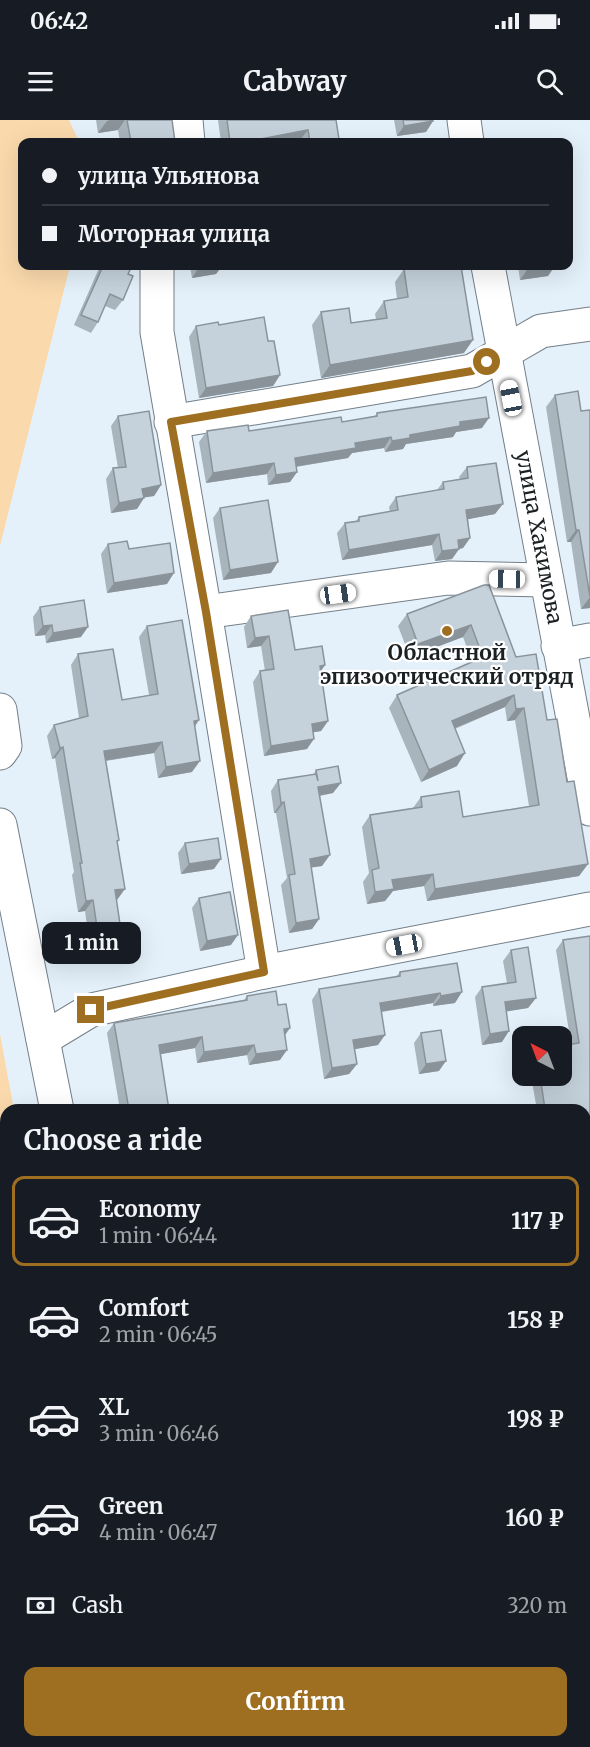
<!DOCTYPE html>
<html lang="en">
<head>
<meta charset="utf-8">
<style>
  body { margin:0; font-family:Merriweather,serif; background:#242831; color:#f1f3f6; height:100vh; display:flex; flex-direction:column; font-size:22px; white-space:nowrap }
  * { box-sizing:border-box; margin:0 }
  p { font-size:20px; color:#9ea1a6 }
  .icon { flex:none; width:33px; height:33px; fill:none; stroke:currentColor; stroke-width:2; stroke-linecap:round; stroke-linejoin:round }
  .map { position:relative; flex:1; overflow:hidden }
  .drawer { position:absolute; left:0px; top:984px; width:591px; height:644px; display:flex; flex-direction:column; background:#171b24; border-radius:18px 18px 0 0; box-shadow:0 6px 24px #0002 }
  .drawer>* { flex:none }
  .hud { position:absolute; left:18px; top:18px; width:555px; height:132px; border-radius:12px; box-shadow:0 6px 24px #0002; display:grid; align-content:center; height:132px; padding:0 24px; background:#171b24 }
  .needle { width:39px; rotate:318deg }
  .controls { position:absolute; left:512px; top:906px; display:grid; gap:12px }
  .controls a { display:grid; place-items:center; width:60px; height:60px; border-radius:12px; background:#171b24; box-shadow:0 6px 24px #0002; font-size:30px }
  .end { position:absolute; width:27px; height:27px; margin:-14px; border:8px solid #9e6e21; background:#fff; box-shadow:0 0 0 3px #fff }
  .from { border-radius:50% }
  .bubble { position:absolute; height:42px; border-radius:12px; background:#171b24; box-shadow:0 6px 24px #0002; font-size:20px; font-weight:700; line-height:42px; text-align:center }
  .car { position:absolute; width:18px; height:36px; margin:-18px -9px; border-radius:8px; box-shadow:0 0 4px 2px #0007; background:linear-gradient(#fff 24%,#345 0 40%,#fff 0 76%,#345 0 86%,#fff 0) }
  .hud b { display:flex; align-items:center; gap:21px; height:57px; font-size:22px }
  .hud b+b { border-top:2px solid #363941 }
  .hud i { width:15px; height:15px; background:#f1f3f6 }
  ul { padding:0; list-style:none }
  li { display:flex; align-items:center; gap:18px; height:90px; margin:0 12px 9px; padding:0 12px; border:3px solid transparent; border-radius:12px }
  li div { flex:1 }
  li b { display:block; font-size:22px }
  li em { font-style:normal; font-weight:700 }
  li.active { border-color:#9e6e21 }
  li>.icon { width:54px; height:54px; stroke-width:1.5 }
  h2 { padding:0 24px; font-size:27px; line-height:72px }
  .pay { display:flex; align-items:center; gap:15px; height:66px; padding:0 24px; font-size:22px }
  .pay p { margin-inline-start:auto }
  .cta { display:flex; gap:12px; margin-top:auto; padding:12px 24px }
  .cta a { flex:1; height:69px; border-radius:12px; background:#9e6e21; color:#fff; font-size:24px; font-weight:700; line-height:69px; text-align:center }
  .status { display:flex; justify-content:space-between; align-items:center; height:42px; padding:0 30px; background:#171b24; direction:ltr }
  .status svg { height:16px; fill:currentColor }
  header { display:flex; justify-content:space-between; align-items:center; height:78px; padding:0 24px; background:#171b24; font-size:27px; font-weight:700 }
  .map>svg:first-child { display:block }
  .green { fill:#fad9ac }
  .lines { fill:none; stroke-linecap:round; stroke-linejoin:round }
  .minor-casing { stroke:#737f88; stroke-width:35 }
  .major-casing { stroke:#737f88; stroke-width:35 }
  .minor { stroke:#fff; stroke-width:33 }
  .major { stroke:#fff; stroke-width:33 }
  .wall { fill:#a9b5bd }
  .shaded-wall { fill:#8a939a }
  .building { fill:#c5d2dc; stroke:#8a939a; stroke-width:1.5 }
  .route { stroke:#9e6e21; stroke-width:8 }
  .poi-dot { fill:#9e6e21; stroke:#fff; stroke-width:2 }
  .labels { text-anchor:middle; stroke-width:4.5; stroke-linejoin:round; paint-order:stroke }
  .street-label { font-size:21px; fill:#1b2023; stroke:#fff }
  .poi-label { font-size:21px; font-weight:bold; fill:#1b2023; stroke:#fff }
</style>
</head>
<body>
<div class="status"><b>06:42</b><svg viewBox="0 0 49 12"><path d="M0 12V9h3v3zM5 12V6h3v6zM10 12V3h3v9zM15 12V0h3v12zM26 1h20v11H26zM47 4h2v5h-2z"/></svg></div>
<header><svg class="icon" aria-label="menu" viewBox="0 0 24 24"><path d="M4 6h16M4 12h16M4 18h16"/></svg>Cabway<svg class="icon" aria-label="search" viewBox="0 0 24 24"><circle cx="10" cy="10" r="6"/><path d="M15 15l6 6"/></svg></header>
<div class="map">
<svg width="590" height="1627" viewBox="0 0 590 1627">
  <rect width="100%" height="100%" fill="#e4f1fb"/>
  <g class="green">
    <polygon points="0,0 69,0 79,22 22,22 22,146 70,146 0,426"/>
    <polygon points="0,914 14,990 6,990 6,1053 0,1055"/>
  </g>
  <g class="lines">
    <g class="minor-casing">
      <g id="minor">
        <polyline points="186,0 188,22"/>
        <polyline points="464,0 467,22"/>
        <polyline points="157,146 157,212 205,492 264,852"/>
        <path id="s1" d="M488,146L590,689"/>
        <polyline points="171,302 472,251 541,211 590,204"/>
        <polyline points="205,492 448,458 546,460"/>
        <polyline points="558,526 590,520"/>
        <polyline points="0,590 5,626 0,633"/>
        <polyline points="0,705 57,990"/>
        <polyline points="43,919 91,890 264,852 590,789"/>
        <polyline points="585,1375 590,1374"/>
        <polyline points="0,1452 6,1452"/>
        <polyline points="165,1622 166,1627"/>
        <polyline points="532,1622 532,1627"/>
      </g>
    </g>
    <g class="major-casing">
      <g id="major">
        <polyline points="585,1080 590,1079"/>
        <polyline points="0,1171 6,1170"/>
      </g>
    </g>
    <use href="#minor" class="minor"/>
    <use href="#major" class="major"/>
  </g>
  <g class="wall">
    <polygon points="96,0 172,0 175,22 120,22 118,10 98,13"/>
    <polygon points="218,0 336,0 337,22 301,22 300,20 288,22 221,22"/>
    <polygon points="394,0 433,0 433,1 426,12 397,16"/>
    <polygon points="100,146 132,146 128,154 123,180 115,190 105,186 98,202 91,213 74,205"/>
    <polygon points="190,146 222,146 216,154 192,158"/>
    <polygon points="518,146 554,146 548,156 520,160"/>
    <polygon points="404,149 464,233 321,258 312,205 321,192 351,203 376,199 375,194 384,181 397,179 395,162"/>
    <polygon points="219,205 268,221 280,255 273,266 199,278 189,217 196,206"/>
    <polygon points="555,275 581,291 590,290 590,488 581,489 571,422 567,422 546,287"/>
    <polygon points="377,293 482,308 456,312 453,317 406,324 403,329 385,332 384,328 352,333 348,338 296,347 297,352 290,362 268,365 267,354 206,363 199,322 207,311 249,311 342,302 375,296"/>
    <polygon points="118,296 161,365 154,376 144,377 137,389 111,393 106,359 113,348 118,348 111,306"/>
    <polygon points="467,347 495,394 468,399 470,418 463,428 459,429 452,439 435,441 432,425 342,440 337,413 345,403 356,401 359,397 390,392 389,387 396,377 437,370 443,362 460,359 459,357"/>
    <polygon points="220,388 271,453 223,460 213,398"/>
    <polygon points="108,424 129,429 167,464 107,473 101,434"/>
    <polygon points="484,465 516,537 547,600 567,662 588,744 579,756 427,781 424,766 393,771 385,781 367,784 363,762 369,753 362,707 370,695 413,688 421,677 463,697 529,686 515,600 507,601 505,587 455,609 457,646 421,662 389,588 397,575 472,542 463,517 410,537 398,506 407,494"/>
    <polygon points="40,487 81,517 46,523 45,515 35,516 33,497"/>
    <polygon points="251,496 295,530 325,545 320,552 328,601 321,611 313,612 307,629 264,636 253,562 260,551 265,551 261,526 247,528 244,507"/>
    <polygon points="147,506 195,606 192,652 158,658 154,633 106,641 119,720 117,723 117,780 116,780 121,811 113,822 90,826 85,791 78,792 72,755 74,752 55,638 52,639 47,616 54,605 79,598 71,545 78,534 122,580 149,575 139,517"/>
    <polygon points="316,650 333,673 320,676 322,746 311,747 319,799 312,809 289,813 281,765 287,758 276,693 274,693 271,671 278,660 313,655"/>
    <polygon points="185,723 214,749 181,754 178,733"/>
    <polygon points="199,778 231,825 200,831 192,788"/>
    <polygon points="590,816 590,1011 585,1012 585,990 537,990 531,956 561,956 571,924 556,830 563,820"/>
    <polygon points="511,830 536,878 528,888 506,891 502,922 482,925 475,877 482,867 507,863 503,841"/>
    <polygon points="457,843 455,883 433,886 433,883 382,892 378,925 354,929 357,944 349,954 324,959 312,880 319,869 396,857 400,852"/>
    <polygon points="247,876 278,885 285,915 280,940 249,945 247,935 197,943 195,928 160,934 169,990 120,990 107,913 114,903 244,880"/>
    <polygon points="421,913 439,951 419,954 414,923"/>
    <polygon points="6,1056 6,1088 1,1064"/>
    <polygon points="6,1317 6,1360 0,1325"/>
    <polygon points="590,1462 590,1493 586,1468"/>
    <polygon points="0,1514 6,1514 6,1577 0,1578"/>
    <polygon points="101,1622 128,1622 129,1627 97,1627"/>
    <polygon points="226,1622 322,1622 318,1627 226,1627"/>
  </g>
  <g class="shaded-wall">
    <polygon points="110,0 125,0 118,10 98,13 107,1"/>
    <polygon points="433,1 426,12 397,16 404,6"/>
    <polygon points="308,10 300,20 288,22 257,22 260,19"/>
    <polygon points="339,19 337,22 318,22"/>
    <polygon points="211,146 222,146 216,154 192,158 199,147"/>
    <polygon points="555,146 548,156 520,160 527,150"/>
    <polygon points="473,220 464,233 321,258 330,245"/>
    <polygon points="280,255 273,266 199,278 206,268"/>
    <polygon points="489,298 482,308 456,312 453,317 406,324 403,329 385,332 392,321 410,315 460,302"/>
    <polygon points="391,317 384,328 352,333 348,338 287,348 295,338 355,323"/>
    <polygon points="274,343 267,354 206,363 213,353"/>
    <polygon points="297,352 290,362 268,365 276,355"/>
    <polygon points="161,365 154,376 135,379 142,369"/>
    <polygon points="144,378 137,389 111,393 119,383"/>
    <polygon points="503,384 495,394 459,401 466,390"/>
    <polygon points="576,410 579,410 571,422 567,422"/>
    <polygon points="439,414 432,425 342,440 349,430"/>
    <polygon points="470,418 463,428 453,430 459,429 452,439 435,441 442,431 458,420"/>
    <polygon points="278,442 271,453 223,460 230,450"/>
    <polygon points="174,453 167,464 107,473 114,463"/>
    <polygon points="590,477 590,488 581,489"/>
    <polygon points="52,505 45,515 35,516 43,506"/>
    <polygon points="471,505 463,517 410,537 418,524"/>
    <polygon points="88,507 81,517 46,523 53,513"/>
    <polygon points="269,516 261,526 247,528 255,518"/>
    <polygon points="325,545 318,555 320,546"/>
    <polygon points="514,575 505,587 443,613 452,601"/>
    <polygon points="524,588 515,600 507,601 516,589"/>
    <polygon points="199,600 192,611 194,601"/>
    <polygon points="328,601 321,611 304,614 312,604"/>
    <polygon points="314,619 307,629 264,636 271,626"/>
    <polygon points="162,622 154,633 96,642 104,631"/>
    <polygon points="63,627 55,638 52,639 60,628"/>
    <polygon points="465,633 457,646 421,662 429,650"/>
    <polygon points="200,641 192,652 158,658 166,647"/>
    <polygon points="341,663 333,673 311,677 318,667"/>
    <polygon points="284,682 276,693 274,693 281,683"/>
    <polygon points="330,735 322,746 302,749 310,739"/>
    <polygon points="221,739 214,749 181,754 189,744"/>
    <polygon points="588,744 579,756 427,781 435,769"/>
    <polygon points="433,754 424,766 393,771 385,781 367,784 375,772 392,760"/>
    <polygon points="125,769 117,780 107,781 115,770"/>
    <polygon points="93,780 85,791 78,792 86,781"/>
    <polygon points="319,799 312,809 289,813 296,803"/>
    <polygon points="121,811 113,822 90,826 98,814"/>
    <polygon points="238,815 231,825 200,831 207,821"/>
    <polygon points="462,872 455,883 433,886 441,876"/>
    <polygon points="440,873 433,883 373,893 380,883"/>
    <polygon points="536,878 528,888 498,893 505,882"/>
    <polygon points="290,908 283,918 284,909"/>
    <polygon points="509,911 502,922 482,925 490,914"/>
    <polygon points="385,915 378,925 345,931 353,920"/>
    <polygon points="202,917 195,928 151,936 159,925"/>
    <polygon points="254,925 247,935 197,943 204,932"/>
    <polygon points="287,930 280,940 249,945 256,934"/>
    <polygon points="446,941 439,951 419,954 426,944"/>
    <polygon points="357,944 349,954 324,959 332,948"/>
    <polygon points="590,1002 590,1011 585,1012 585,1003"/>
    <polygon points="6,1249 6,1260 0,1261 0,1251"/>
    <polygon points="590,1292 590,1304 585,1305 585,1293"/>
    <polygon points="6,1407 6,1417 3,1421 0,1422 0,1408"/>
    <polygon points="6,1537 0,1546 0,1538"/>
    <polygon points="6,1569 6,1577 0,1578 0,1577"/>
    <polygon points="308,1622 322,1622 318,1627 305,1627"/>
  </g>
  <g class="building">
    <polygon points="127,0 172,0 175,22 131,22"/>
    <polygon points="227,0 336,0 339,19 318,22 310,22 308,10 260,19 260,22 230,22"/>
    <polygon points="403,0 433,0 433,1 404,6"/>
    <polygon points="103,146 132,146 128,154 133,156 123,180 110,174 98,202 81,195"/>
    <polygon points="424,146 461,146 473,220 330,245 321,192 349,188 351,203 387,198 384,181 408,177 404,149"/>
    <polygon points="527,146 554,146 527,150"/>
    <polygon points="264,197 268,221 274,221 280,255 206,268 196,206 218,202 219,205"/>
    <polygon points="578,271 581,291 590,290 590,477 579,410 576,410 555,275"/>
    <polygon points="486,277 489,298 460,302 460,306 410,315 410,318 392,321 391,317 355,323 356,328 295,338 297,352 276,355 274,343 213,353 207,311 248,305 249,311 341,297 342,302 377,296 377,293"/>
    <polygon points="149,291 161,365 142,369 144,378 119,383 113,348 126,347 118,296"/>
    <polygon points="496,343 503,384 466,390 470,418 458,420 459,429 442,431 439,414 349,430 345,403 359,401 359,397 398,390 396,377 444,369 443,362 468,358 467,347"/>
    <polygon points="268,380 278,442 230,450 220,388"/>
    <polygon points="127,421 129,429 170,423 174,453 114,463 108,424"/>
    <polygon points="484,465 489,465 516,537 536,534 547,600 557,599 567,662 574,661 588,744 435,769 433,754 392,760 394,769 375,772 372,750 379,748 370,695 422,687 421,677 459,671 463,697 539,685 524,588 516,589 514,575 452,601 465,633 429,650 397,575 483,537 471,505 418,524 407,494"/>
    <polygon points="84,480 88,507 53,513 52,505 43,506 40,487"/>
    <polygon points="288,490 295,530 322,526 325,545 320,546 328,601 312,604 314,619 271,626 260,551 274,549 269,516 255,518 251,496"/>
    <polygon points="182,500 199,600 194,601 200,641 166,647 162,622 104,631 119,720 117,721 125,769 115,770 121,811 98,814 93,780 86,781 80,743 82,743 63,627 60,628 54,605 88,596 78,534 113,529 122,580 158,574 147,506"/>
    <polygon points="338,646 341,663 318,667 330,735 310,739 319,799 296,803 289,755 295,754 284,682 281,683 278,660 316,654 318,661 316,650"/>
    <polygon points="218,718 221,739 189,744 185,723"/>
    <polygon points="230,772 238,815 207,821 199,778"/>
    <polygon points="590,816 590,1002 585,1003 585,990 541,990 545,989 540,956 561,956 561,926 579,923 563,820"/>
    <polygon points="528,827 536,878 505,882 509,911 490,914 482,867 516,862 511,830"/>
    <polygon points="457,843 462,872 441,876 440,873 380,883 385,915 353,920 357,944 332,948 319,869 400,856 400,852"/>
    <polygon points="276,871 278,885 286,884 290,908 284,909 287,930 256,934 254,925 204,932 202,917 159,925 169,990 129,990 114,903 247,880 247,876"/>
    <polygon points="441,910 446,941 426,944 421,913"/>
    <polygon points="6,1220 6,1249 0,1250 0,1221"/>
    <polygon points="590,1248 590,1292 585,1293 585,1249"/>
    <polygon points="6,1363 6,1407 0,1408 0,1364"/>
    <polygon points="0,1514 6,1514 6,1537 0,1538"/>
    <polygon points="104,1622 128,1622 129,1627 105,1627"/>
    <polygon points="236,1622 311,1622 312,1627 236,1627"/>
  </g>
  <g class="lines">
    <polyline class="route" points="91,890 264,852 206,492 171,302 472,251 487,242"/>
  </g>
  <circle class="poi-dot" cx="447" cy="511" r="6"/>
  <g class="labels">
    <g class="street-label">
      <text dy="7" stroke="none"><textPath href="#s1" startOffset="276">улица Хакимова</textPath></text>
    </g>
    <g class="poi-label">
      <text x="447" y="540">Областной<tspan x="447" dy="24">эпизоотический отряд</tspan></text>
    </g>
  </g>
</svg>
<div class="controls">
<a><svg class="needle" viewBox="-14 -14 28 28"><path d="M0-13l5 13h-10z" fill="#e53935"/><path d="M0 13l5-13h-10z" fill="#9ea1a6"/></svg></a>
</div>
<i class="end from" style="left:487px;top:242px"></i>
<i class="end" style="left:91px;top:890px"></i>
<div class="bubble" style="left:42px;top:802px;width:99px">1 min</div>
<i class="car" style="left:511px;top:278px;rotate:349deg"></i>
<i class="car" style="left:507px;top:459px;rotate:271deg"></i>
<i class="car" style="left:338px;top:474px;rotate:82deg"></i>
<i class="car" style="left:404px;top:825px;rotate:259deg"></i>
<div class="hud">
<b><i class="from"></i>улица Ульянова</b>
<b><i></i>Моторная улица</b>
</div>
<section class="drawer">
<h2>Choose a ride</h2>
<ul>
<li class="active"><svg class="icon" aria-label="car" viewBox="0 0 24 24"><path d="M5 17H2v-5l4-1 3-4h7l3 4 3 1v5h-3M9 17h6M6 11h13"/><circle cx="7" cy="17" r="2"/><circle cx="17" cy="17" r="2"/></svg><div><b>Economy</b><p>1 min · 06:44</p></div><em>117 ₽</em></li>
<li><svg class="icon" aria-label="car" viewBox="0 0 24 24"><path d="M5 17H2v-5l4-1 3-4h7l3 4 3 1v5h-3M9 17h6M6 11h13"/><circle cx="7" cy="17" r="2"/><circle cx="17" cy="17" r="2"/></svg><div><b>Comfort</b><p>2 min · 06:45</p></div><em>158 ₽</em></li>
<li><svg class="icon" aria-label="car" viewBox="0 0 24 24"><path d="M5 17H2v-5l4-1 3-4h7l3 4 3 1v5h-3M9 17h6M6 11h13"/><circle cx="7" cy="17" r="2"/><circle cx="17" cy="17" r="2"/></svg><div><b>XL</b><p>3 min · 06:46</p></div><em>198 ₽</em></li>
<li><svg class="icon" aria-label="car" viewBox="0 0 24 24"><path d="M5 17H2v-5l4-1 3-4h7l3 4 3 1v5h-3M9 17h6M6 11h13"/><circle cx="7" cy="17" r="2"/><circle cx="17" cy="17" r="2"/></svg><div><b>Green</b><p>4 min · 06:47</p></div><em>160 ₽</em></li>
</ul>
<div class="pay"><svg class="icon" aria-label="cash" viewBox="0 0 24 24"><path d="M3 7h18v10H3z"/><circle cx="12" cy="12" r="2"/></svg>Cash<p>320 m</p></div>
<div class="cta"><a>Confirm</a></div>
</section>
</div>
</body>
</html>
